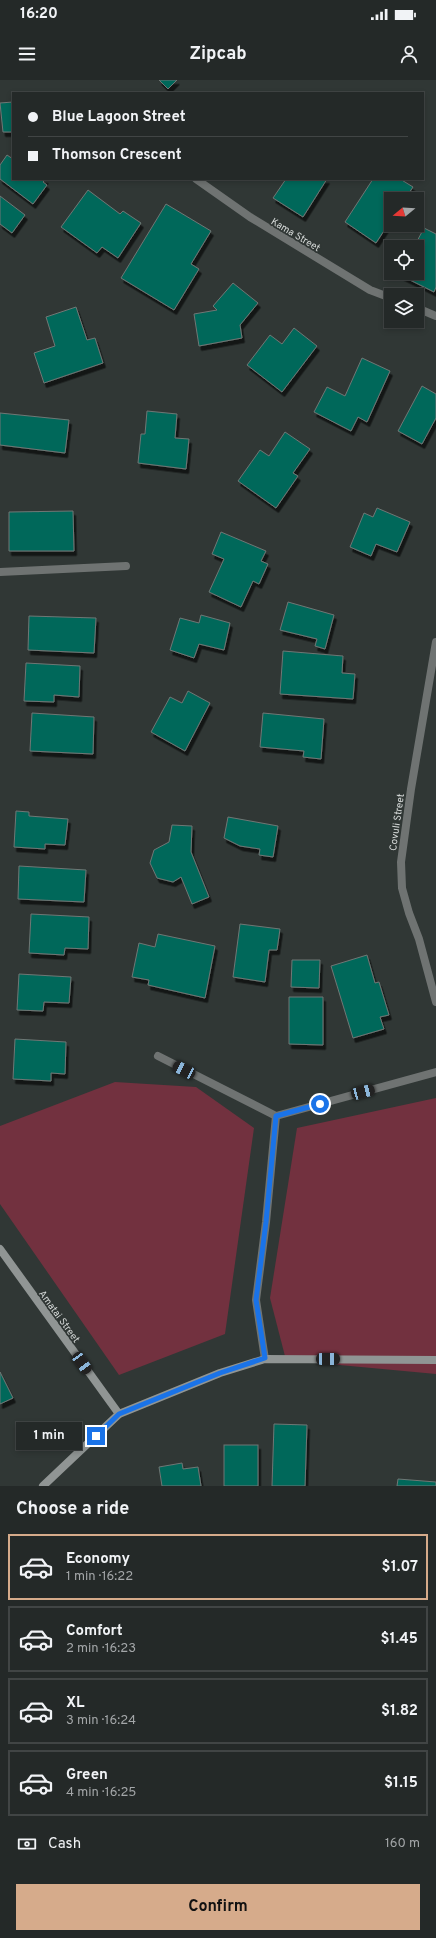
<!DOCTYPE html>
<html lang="en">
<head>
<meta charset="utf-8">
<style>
  body { margin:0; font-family:Overpass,sans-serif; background:#2c3130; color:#f1f3f6; height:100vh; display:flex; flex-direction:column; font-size:15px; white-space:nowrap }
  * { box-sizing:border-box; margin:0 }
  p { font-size:13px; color:#a3a6a8 }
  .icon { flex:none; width:22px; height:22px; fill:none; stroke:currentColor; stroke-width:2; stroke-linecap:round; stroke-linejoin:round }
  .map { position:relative; height:1406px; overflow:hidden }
  .drawer { display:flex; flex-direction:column; background:#242928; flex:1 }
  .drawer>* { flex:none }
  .hud { position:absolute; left:12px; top:12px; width:412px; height:88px; border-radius:0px; box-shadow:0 2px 6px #0003,0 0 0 1px #414545; display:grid; align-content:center; height:88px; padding:0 16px; background:#242928 }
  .needle { width:26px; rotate:252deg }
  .controls { position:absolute; left:384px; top:112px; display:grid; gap:8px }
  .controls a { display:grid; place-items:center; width:40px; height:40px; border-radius:0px; background:#242928; box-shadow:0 2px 6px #0003,0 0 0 1px #414545; font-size:20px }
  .end { position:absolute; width:18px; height:18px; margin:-9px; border:5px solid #1a73e8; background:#fff; box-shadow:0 0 0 2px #fff }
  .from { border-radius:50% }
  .bubble { position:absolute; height:28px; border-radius:0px; background:#242928; box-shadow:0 2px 6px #0003,0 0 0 1px #414545; font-size:13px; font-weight:700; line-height:28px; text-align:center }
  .car { position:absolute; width:12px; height:24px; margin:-12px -6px; border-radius:5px; box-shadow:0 0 3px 1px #0007; background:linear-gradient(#222 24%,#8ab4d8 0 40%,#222 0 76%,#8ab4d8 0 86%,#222 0) }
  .hud b { display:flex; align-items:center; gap:14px; height:38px; font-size:15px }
  .hud b+b { border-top:1px solid #414545 }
  .hud i { width:10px; height:10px; background:#f1f3f6 }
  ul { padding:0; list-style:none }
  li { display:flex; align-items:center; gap:12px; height:66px; margin:0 8px 6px; padding:0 8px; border:2px solid #414545; border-radius:0px }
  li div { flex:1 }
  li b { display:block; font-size:15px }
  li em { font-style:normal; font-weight:700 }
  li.on { border-color:#d6ab8b }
  li>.icon { width:36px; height:36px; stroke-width:1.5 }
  h2 { padding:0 16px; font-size:18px; line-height:48px }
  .pay { display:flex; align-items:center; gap:10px; height:44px; padding:0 16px; font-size:15px }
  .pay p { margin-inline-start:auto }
  .action { display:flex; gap:8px; margin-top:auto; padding:8px 16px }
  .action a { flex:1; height:46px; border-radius:0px; background:#d6ab8b; color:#111; font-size:16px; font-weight:700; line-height:46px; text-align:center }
  .status { display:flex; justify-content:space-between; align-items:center; height:28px; padding:0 20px; background:#242928; direction:ltr }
  .status svg { height:11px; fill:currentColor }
  header { display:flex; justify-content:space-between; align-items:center; height:52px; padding:0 16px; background:#242928; font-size:18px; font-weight:700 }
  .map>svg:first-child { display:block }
  .green { fill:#72313f }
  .building { fill:#03675a; stroke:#6f7775; filter:url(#shadow) }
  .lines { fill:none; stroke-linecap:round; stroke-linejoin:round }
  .street { stroke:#6f7372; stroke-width:8 }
  .secondary { stroke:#909594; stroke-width:8 }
  .route { stroke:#1a73e8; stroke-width:5 }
  .labels { text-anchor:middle; stroke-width:3.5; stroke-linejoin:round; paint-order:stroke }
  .street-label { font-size:10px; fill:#d5d9d8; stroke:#303735 }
</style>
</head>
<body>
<div class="status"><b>16:20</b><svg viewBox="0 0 49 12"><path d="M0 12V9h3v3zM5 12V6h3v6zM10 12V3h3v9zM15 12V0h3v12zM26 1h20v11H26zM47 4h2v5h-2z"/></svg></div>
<header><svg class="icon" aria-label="menu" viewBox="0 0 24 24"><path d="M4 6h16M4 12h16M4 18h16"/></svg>Zipcab<svg class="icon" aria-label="person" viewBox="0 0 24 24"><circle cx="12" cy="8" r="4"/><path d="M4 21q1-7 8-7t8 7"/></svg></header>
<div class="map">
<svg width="436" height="1406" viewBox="0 0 436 1406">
  <defs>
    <filter id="shadow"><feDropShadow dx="2.5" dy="4.5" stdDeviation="0" flood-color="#0009"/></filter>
  </defs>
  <rect width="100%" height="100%" fill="#303735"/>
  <g class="green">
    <polygon points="115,1002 196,1007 254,1048 225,1254 119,1295 0,1124 0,1046"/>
    <polygon points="436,1018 436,1294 286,1280 270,1218 297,1048"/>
  </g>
  <g class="building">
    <polygon points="159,0 177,0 168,9"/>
    <polygon points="13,22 13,52 3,52 0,23"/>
    <polygon points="7,75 13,79 13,99 46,99 43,102 47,105 33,124 0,99 0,85"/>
    <polygon points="286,99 327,99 303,137 273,118"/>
    <polygon points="373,99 400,99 413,107 405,119 391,119 391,140 376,163 345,142"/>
    <polygon points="88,110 120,134 123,131 141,143 118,178 102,167 97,173 61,147"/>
    <polygon points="0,116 25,135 12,153 0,144"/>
    <polygon points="166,124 211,151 191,184 199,189 174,230 121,198"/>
    <polygon points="424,148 436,154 436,207 434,212 400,195 401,193 417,193 417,167 414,167"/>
    <polygon points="233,203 258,223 240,245 242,258 199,266 194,234 217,230 213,226"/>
    <polygon points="76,227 87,260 95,258 103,283 44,303 34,273 55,266 46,237"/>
    <polygon points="294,248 317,266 282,312 247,285 270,255 282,264"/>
    <polygon points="362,278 390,291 367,342 358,337 351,351 314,332 327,307 345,316"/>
    <polygon points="422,306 436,314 436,338 422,364 398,351"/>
    <polygon points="147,331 177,334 175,358 189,359 186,389 138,383 141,354 145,354"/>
    <polygon points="0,333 69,340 65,373 0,365"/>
    <polygon points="285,352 310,369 293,393 298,396 276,428 238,401 260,370 269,376"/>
    <polygon points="377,428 410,442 397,472 376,464 371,476 350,467 364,433 373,437"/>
    <polygon points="73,431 74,471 9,471 9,432"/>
    <polygon points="221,452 266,471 261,481 268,484 259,504 253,501 241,527 209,512 224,479 212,474"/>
    <polygon points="288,522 334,535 325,569 315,566 317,559 280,550"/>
    <polygon points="201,535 230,543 224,570 199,564 194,578 170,570 180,538 199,543"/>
    <polygon points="29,536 96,538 94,573 28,570"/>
    <polygon points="283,571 343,576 342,593 355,594 353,619 280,614"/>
    <polygon points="26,583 80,586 79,617 54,615 54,622 24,621"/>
    <polygon points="188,611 210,623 185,671 151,652 170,617 182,623"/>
    <polygon points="32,633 94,637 93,674 30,671"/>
    <polygon points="263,633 324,639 321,679 303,677 304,671 260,667"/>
    <polygon points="16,731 29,732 29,736 68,739 65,765 45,764 45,769 14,767"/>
    <polygon points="228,737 278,746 273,777 259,775 260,769 240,766 224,758"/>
    <polygon points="172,745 192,746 191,772 209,817 192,824 181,797 173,802 157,798 150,783 154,770 169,762"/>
    <polygon points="19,786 86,790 84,822 18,819"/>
    <polygon points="31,834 89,837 88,869 65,868 64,875 29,873"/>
    <polygon points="240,844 280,849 277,870 269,870 265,902 233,897"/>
    <polygon points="158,854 215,866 205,918 148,905 149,900 132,897 139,863 155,867"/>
    <polygon points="367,875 375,903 379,902 389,935 380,937 384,949 353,958 331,886"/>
    <polygon points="292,880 320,880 319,908 291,907"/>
    <polygon points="19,894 71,897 69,923 44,922 43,931 17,930"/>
    <polygon points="289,917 323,917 323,965 289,964"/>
    <polygon points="15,959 66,962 65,994 51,993 51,1001 13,999"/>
    <polygon points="0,1292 13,1318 0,1324"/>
    <polygon points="274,1344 307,1345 305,1406 272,1406"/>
    <rect x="224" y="1365" width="34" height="41"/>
    <polygon points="182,1383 183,1389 198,1387 201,1406 162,1406 159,1387"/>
    <polygon points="398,1399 436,1402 436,1406 397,1406"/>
  </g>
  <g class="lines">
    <g class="street">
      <polyline points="196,99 250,137 370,210 391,218"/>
      <polyline points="417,228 436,236"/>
      <polyline points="0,492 126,486"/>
      <polyline points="436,562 411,709 401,782 402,808 409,833 419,859 436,922"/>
      <polyline points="158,976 276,1036"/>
      <polyline points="276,1036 436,992"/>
      <polyline points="265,1279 256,1220 266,1142 276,1036"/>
    </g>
    <g class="secondary">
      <polyline points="0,1169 119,1334"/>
      <polyline points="43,1406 119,1334 220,1293 265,1279 436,1280"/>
    </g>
  </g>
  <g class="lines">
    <polyline class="route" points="96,1356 119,1334 220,1293 265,1278 256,1220 266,1142 276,1036 320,1024"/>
  </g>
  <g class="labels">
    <g class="street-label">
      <text transform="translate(296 154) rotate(31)" y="4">Kama Street</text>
      <text transform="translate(396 742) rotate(-82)" y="4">Covuli Street</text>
      <text transform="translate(60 1236) rotate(54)" y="4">Amatai Street</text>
    </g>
  </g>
</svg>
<div class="controls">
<a><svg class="needle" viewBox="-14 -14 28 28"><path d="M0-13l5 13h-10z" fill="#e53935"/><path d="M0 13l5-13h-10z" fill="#a3a6a8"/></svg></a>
<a><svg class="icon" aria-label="locate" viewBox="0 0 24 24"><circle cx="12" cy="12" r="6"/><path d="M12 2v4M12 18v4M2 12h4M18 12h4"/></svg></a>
<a><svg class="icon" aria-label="layers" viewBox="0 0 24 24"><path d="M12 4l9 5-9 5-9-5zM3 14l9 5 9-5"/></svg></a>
</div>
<i class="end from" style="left:320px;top:1024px"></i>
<i class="end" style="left:96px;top:1356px"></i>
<div class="bubble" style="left:16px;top:1342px;width:66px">1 min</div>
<i class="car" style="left:184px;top:990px;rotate:297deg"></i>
<i class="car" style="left:363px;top:1012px;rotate:75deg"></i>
<i class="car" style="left:328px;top:1279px;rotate:90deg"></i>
<i class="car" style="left:82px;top:1283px;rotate:144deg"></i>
<div class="hud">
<b><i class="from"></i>Blue Lagoon Street</b>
<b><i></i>Thomson Crescent</b>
</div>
</div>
<section class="drawer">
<h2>Choose a ride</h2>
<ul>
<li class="on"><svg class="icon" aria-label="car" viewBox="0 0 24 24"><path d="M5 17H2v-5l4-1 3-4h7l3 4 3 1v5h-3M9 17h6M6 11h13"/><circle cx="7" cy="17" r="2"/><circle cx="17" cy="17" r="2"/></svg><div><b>Economy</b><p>1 min · 16:22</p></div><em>$1.07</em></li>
<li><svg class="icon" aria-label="car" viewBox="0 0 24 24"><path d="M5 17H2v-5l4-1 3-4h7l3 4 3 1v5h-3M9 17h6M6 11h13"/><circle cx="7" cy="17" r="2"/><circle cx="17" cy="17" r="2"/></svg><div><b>Comfort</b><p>2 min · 16:23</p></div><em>$1.45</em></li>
<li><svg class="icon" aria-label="car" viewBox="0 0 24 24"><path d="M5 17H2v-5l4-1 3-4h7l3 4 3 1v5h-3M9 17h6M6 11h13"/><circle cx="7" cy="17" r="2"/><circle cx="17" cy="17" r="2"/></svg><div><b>XL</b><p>3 min · 16:24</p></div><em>$1.82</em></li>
<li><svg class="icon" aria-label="car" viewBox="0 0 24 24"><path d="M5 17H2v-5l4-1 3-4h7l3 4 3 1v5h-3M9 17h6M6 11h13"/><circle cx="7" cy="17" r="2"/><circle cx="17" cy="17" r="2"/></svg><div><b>Green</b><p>4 min · 16:25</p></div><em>$1.15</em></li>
</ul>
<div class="pay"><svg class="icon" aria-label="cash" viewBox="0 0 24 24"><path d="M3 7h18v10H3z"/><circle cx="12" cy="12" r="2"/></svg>Cash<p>160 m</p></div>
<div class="action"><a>Confirm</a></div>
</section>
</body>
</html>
